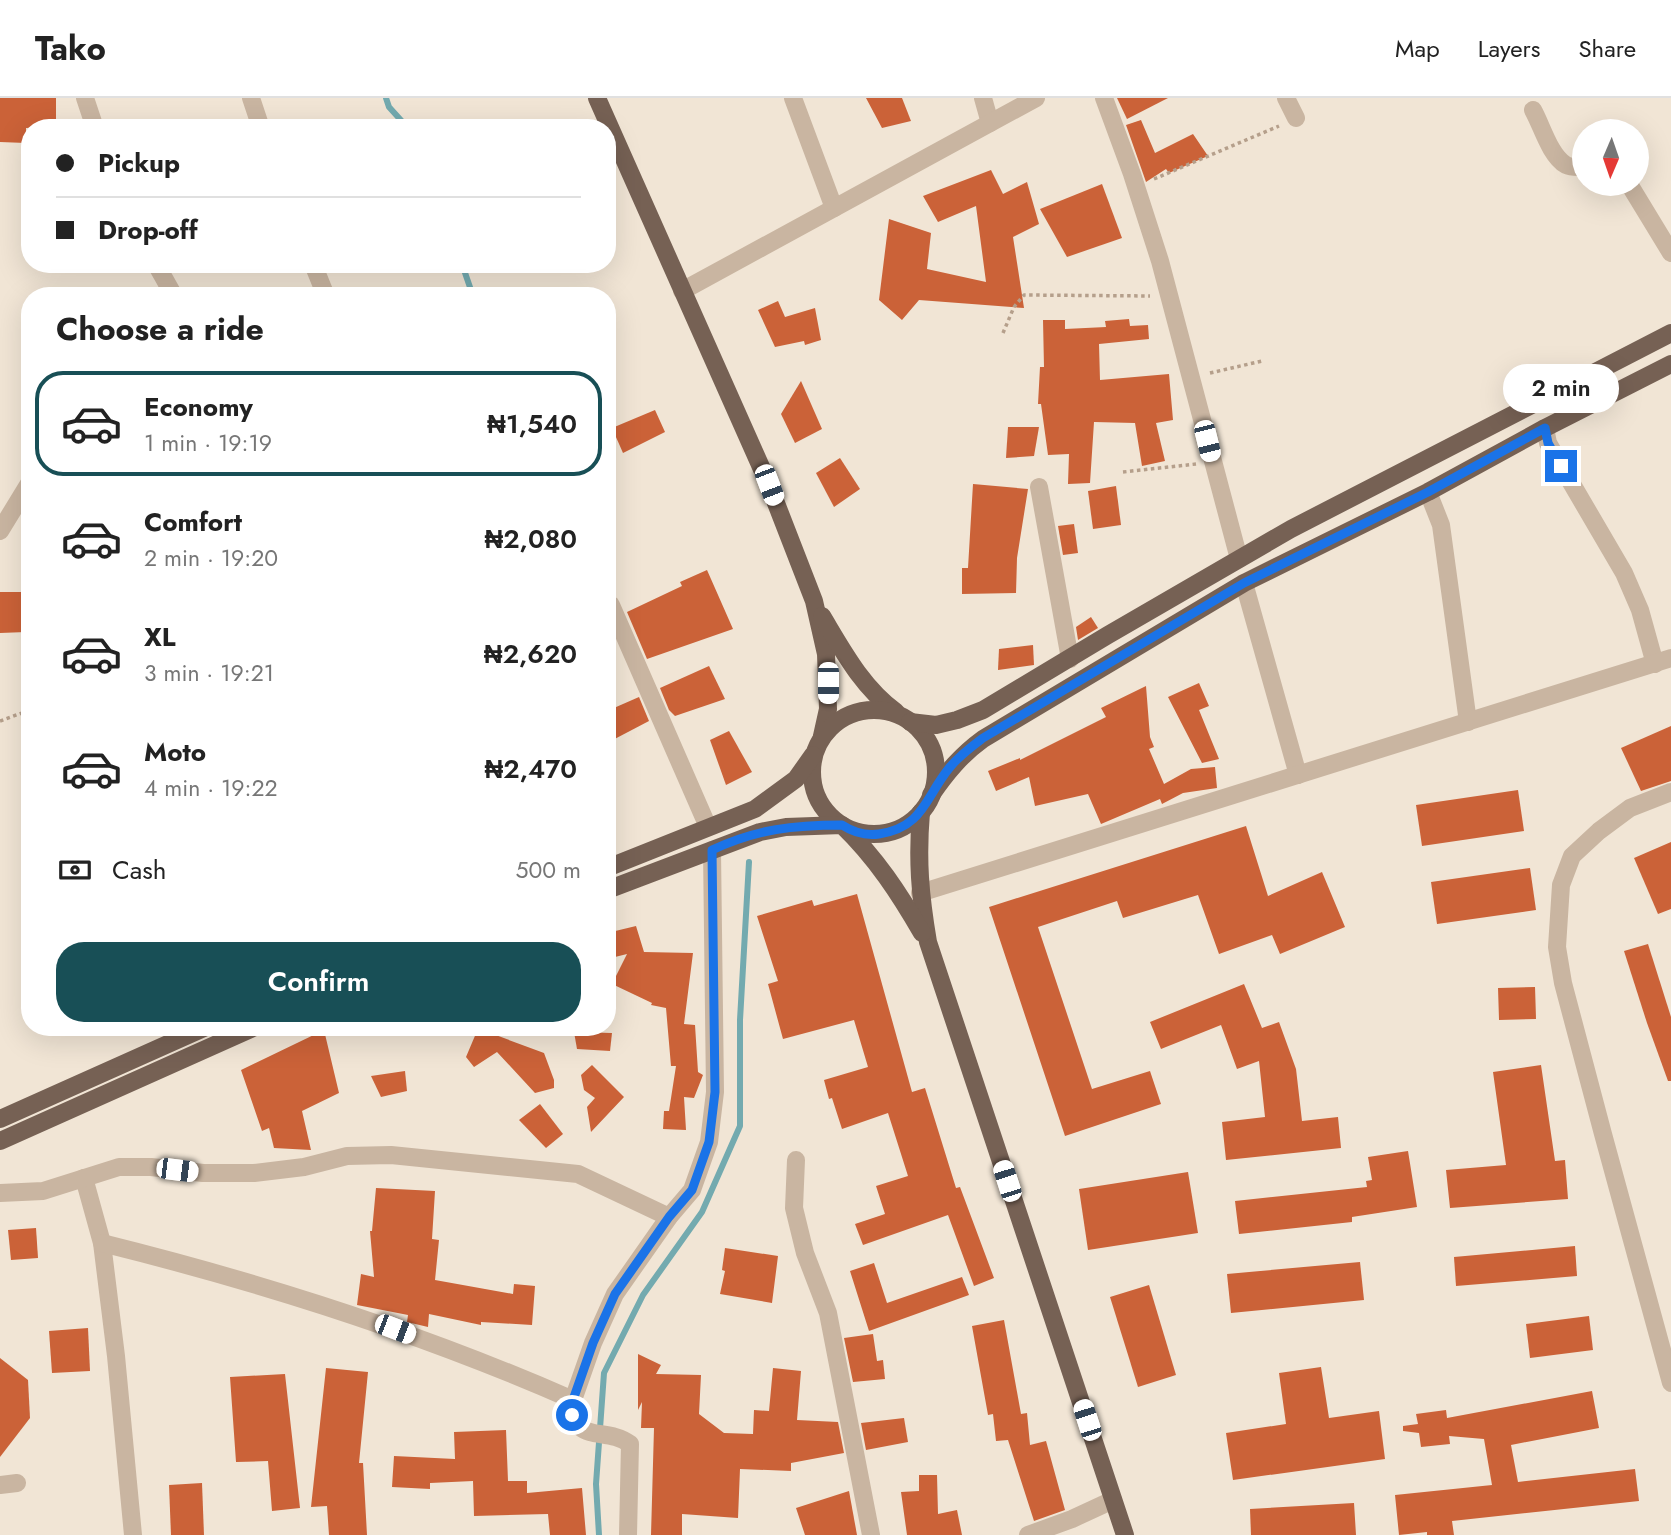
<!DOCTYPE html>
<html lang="en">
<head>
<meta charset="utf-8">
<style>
  body { margin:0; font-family:Jost,sans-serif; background:#f6f6f6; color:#222; height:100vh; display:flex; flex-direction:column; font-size:26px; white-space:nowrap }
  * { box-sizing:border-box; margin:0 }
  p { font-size:23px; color:#767676 }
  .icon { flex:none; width:38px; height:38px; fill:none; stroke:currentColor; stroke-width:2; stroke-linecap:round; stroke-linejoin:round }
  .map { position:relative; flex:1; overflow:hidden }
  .drawer { position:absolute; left:21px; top:189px; width:595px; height:749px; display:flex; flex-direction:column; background:#fff; border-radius:28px; box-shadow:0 7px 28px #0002 }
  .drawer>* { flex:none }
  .top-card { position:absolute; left:21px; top:21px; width:595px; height:154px; border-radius:28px; box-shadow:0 7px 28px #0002; display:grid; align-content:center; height:154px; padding:0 35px; background:#fff }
  .needle { width:46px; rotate:182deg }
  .fabs { position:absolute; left:1572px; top:21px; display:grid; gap:14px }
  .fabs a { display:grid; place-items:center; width:77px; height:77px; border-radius:50%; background:#fff; box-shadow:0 7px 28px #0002; font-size:35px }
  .end { position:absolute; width:32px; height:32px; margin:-16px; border:9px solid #1a73e8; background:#fff; box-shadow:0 0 0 4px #fff }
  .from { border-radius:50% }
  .bubble { position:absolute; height:49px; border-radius:24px; background:#fff; box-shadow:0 7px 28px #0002; font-size:23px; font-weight:600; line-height:49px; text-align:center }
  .car { position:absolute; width:21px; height:42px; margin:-21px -10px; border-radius:9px; box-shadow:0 0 5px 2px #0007; background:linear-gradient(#fff 24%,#345 0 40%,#fff 0 76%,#345 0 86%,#fff 0) }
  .top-card b { display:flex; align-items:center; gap:24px; height:66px; font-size:26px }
  .top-card b+b { border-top:2px solid #e0e0e0 }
  .top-card i { width:18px; height:18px; background:#222 }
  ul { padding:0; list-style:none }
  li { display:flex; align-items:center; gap:21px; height:105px; margin:0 14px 10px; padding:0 21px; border:4px solid transparent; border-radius:28px }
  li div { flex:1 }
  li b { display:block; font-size:26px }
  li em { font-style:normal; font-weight:600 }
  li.current { border-color:#184f56 }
  li>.icon { width:63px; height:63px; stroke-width:1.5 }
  h2 { padding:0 35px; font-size:32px; line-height:84px }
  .pay { display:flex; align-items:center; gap:18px; height:77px; padding:0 35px; font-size:26px }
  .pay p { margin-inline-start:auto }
  .cta { display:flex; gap:14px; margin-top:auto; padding:14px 35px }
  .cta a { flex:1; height:80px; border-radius:28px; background:#184f56; color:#fff; font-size:28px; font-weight:600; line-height:80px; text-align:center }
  header { display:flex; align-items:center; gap:42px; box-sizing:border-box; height:98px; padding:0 35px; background:#fff; border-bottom:2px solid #e0e0e0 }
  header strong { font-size:33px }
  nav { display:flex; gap:38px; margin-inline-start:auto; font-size:24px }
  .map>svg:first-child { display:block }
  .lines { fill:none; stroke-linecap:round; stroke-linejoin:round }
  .stream { stroke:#73aaaf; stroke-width:6 }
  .building { fill:#cb6238 }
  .path { stroke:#b59f8b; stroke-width:3.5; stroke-dasharray:3.5 3.5; stroke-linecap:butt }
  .minor { stroke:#c9b5a1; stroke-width:18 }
  .major { stroke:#766154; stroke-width:18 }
  .route { stroke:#1a73e8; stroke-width:9 }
</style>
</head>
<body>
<header>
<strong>Tako</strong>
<nav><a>Map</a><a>Layers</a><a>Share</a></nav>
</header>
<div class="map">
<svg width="1671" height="1437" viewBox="0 0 1671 1437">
  <rect width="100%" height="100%" fill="#f1e5d5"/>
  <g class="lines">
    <g class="stream">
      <polyline points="386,0 389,9 408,30"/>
      <polyline points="462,166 473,198"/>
      <polyline points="599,1437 596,1386 604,1275 643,1197 702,1114 740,1028 740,922 749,764"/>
    </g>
  </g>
  <g class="building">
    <polygon points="0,0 56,0 56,29 26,30 26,45 0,44"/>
    <polygon points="866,0 902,0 911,23 882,30"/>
    <polygon points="1117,0 1168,0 1127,21"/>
    <polygon points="1141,22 1155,55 1193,36 1208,58 1169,75 1166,71 1146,84 1126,27"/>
    <polygon points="991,72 1003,96 1027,84 1039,126 1013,139 1024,210 919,202 902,222 879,202 889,121 931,135 927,171 986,184 976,108 938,124 923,98"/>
    <polygon points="1102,86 1122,140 1067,159 1040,111"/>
    <polygon points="778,203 785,219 815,210 821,242 805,247 804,243 775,249 758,212"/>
    <polygon points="1129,221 1130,228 1148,227 1149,241 1099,246 1100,282 1169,276 1173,322 1156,325 1165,363 1142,368 1135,325 1094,324 1090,385 1068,386 1069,356 1048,357 1041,306 1038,306 1040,269 1044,269 1043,222 1065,222 1065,231 1106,229 1105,223"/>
    <polygon points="801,283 822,331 795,345 781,316"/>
    <polygon points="655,312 665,334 623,355 612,330"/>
    <polygon points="1008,329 1039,329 1034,358 1006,360"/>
    <polygon points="840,360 860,391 834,409 816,375"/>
    <polygon points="973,386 1028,391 1017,460 1016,495 962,496 962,470 968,470"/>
    <polygon points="1116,388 1121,427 1093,431 1088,393"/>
    <polygon points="1074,426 1078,455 1063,457 1058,428"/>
    <polygon points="707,472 733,531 647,561 627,514 682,488 680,484"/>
    <polygon points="0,494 26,494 26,534 0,535"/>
    <polygon points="1091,519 1098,530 1078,542 1076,529"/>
    <polygon points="1033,547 1034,567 998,572 999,551"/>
    <polygon points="709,568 725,601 675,618 669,612 660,590"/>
    <polygon points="1199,585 1209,608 1199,612 1219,661 1202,665 1168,599"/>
    <polygon points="1146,588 1150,639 1154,649 1149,651 1164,686 1191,671 1215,669 1217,690 1183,695 1162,706 1160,701 1101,726 1088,696 1035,708 1029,679 996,693 988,673 1020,660 1020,662 1106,619 1101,610"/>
    <polygon points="639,599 649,623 607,645 607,613"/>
    <polygon points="1671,628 1671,683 1641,693 1621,650"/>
    <polygon points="729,633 752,674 726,687 710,642"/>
    <polygon points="1518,692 1524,733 1422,748 1416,707"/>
    <polygon points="1246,728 1268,798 1322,774 1345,829 1280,856 1272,837 1219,856 1198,797 1123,820 1117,803 1038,829 1092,991 1150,973 1161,1006 1065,1038 989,809"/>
    <polygon points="1671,744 1671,811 1658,816 1634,760"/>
    <polygon points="1530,770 1536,812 1437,826 1431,784"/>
    <polygon points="857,796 912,994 925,990 956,1090 960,1089 994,1180 974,1188 948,1117 863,1147 855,1126 885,1116 876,1088 908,1078 888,1015 842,1031 832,1000 829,1001 824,982 868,969 854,922 783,941 768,886 778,883 757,818 812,802 814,808"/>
    <polygon points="636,828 644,854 693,855 684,926 695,927 698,974 703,977 694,1000 684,999 686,1032 663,1031 664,1013 669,1013 676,968 671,968 666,910 651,907 652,905 612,886 627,856 607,861 607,835"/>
    <polygon points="1648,846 1671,919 1671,983 1668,983 1647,925 1624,853"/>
    <polygon points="1244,886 1262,930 1279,924 1296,971 1302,1023 1338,1019 1341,1050 1226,1062 1222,1024 1265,1019 1259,963 1237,971 1221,927 1161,951 1150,924"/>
    <polygon points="1535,889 1536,921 1499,922 1498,890"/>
    <polygon points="474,929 544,955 554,982 554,990 535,995 497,954 474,969 466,959 477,933"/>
    <polygon points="324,932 339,995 302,1013 311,1052 274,1050 269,1030 262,1033 241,972"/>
    <polygon points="574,934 612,935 610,953 577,951"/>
    <polygon points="592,967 624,999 591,1034 587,1009 595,1000 584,992 581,977"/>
    <polygon points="1541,967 1555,1063 1565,1062 1568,1101 1450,1110 1446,1072 1506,1067 1493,974"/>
    <polygon points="405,973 407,993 381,999 371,978"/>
    <polygon points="540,1006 563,1036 546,1050 519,1022"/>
    <polygon points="1408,1053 1417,1109 1352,1119 1352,1124 1239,1136 1235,1103 1367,1089 1366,1083 1372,1082 1368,1059"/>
    <polygon points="1188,1074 1198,1135 1088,1152 1079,1091"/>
    <polygon points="376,1090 435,1093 432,1141 439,1142 435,1182 513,1196 514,1186 535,1188 532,1227 481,1224 481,1227 429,1216 428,1229 407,1224 408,1217 357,1207 361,1176 374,1179 370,1133 372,1133"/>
    <polygon points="36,1130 38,1160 11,1162 8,1132"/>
    <polygon points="1575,1148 1577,1178 1456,1188 1454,1159"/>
    <polygon points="725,1150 778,1158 772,1205 720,1196 725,1173 722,1172"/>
    <polygon points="1360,1164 1364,1202 1231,1215 1227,1176"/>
    <polygon points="874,1165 887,1205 962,1179 969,1197 869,1233 850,1173"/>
    <polygon points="1149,1187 1176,1277 1138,1289 1110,1199"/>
    <polygon points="1589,1218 1593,1252 1530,1260 1526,1226"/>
    <polygon points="1004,1222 1021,1316 1027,1315 1030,1347 1046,1343 1065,1412 1034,1423 1008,1342 996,1343 993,1316 988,1317 972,1228"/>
    <polygon points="88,1230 90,1273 52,1275 49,1233"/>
    <polygon points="873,1236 877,1263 883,1262 885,1281 853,1284 844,1240"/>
    <polygon points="638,1256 661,1267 656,1276 701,1277 699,1316 724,1335 753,1336 754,1312 769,1313 773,1270 801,1273 797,1322 838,1324 844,1355 791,1365 791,1373 740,1371 738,1420 682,1416 682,1437 651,1437 654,1330 641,1330 642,1304 638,1312"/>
    <polygon points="0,1260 28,1282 30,1320 0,1359"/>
    <polygon points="1321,1269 1329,1320 1379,1313 1385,1361 1233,1382 1226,1335 1286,1326 1279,1275"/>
    <polygon points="326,1270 368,1274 359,1365 363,1365 367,1437 329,1437 327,1408 311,1409"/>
    <polygon points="285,1276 300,1410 272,1413 268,1363 236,1364 230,1279"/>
    <polygon points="1592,1293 1599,1330 1511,1347 1518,1384 1635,1371 1639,1403 1452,1423 1454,1437 1427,1437 1427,1434 1399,1437 1395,1397 1492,1387 1484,1341 1449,1338 1450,1346 1421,1349 1419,1335 1403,1333 1403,1328 1418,1326 1416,1316 1446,1312 1447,1320"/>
    <polygon points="904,1320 908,1344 866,1352 861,1325"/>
    <polygon points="506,1332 508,1383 527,1383 527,1395 582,1390 586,1437 550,1437 548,1416 474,1418 473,1383 430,1385 430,1391 392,1389 394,1358 455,1361 454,1334"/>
    <polygon points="919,1377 937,1377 938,1416 957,1412 962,1437 907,1437 901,1394 919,1393"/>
    <polygon points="202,1385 204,1437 171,1437 169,1387"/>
    <polygon points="849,1393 857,1437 805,1437 796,1410"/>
    <polygon points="1354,1405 1356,1437 1251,1437 1250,1411"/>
  </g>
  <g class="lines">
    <g class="path">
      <polyline points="1154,81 1279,28"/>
      <polyline points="1003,235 1014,209 1024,197 1150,198"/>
      <polyline points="1210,275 1262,263"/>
      <polyline points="1123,374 1196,366"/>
      <polyline points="0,623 30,612"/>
    </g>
    <g class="minor">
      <polyline points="85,0 95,30"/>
      <polyline points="251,0 261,30"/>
      <polyline points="793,0 834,110"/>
      <polyline points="983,0 990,25"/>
      <polyline points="1104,0 1132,76 1160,163 1239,461"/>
      <polyline points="1286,0 1296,20"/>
      <path d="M1533,12C1542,28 1550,58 1566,67C1572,70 1578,69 1584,69"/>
      <polyline points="1629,86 1671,155"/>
      <polyline points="156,166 174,198"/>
      <polyline points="313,166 326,198"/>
      <polyline points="682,193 1036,0"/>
      <polyline points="1545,330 1548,345 1624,475 1640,512 1655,566"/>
      <polyline points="1039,389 1070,561"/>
      <polyline points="1428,394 1441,427 1468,624"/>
      <polyline points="0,433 30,384"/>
      <polyline points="1244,485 1298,677"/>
      <polyline points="611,507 708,729"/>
      <polyline points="1671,694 1630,710 1599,733 1572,758 1561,787 1557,849 1563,885 1603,1036 1671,1285"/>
      <polyline points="920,795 1671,560"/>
      <polyline points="796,1062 794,1110 805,1155 828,1215 871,1437"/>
      <polyline points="84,1080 102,1145 116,1258 133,1437"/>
      <polyline points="0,1095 43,1093 119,1069 151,1069 203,1075 254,1075 304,1069 347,1058 391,1057 578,1076 669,1119"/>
      <path d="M102,1145C263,1185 421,1235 573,1302L593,1245L615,1196L669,1119L692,1092L709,1044L715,994L712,752"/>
      <path d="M573,1302C571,1349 605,1327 630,1346L628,1437"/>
      <polyline points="0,1387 17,1385"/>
      <polyline points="1028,1437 1072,1421 1113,1402"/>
    </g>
    <g class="major">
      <polyline points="597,0 769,387 814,503 826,556 828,611 822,638"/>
      <path d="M822,518C843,553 862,589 896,614"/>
      <circle cx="874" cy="674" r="62"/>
      <polyline points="910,624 936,627 957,622 983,612 1108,537 1291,431 1671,235"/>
      <path d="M931,697C947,674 961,657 983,641L1244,485L1428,394L1545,330L1671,266"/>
      <path d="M921,714C917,762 920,797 928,844L1125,1437"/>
      <polyline points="607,770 755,711 796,681 813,657"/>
      <path d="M607,792L760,734L786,729L842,727C876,760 899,795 922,835"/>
      <polyline points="0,1021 206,929"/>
      <polyline points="0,1043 255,929"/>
    </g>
  </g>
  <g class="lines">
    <path class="route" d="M572,1317L573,1302L593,1245L615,1196L669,1119L692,1092L709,1044L715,994L712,752C757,731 794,727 842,727C853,734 866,738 879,736C924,729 925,699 950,669C960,657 971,649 983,640L1244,485L1428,394L1545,330L1548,345L1561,368"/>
  </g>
</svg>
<div class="fabs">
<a><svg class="needle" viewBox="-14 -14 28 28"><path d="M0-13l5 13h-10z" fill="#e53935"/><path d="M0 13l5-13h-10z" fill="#767676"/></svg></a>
</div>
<i class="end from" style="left:572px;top:1317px"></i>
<i class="end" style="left:1561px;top:368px"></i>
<div class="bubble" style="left:1503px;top:266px;width:116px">2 min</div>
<i class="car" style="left:1207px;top:343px;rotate:166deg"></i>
<i class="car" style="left:769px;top:387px;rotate:159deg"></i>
<i class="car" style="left:828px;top:585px;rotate:180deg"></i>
<i class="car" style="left:177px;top:1072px;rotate:97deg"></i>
<i class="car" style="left:1007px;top:1083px;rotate:342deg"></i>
<i class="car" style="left:395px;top:1231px;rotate:111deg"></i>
<i class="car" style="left:1087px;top:1322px;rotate:342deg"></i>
<div class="top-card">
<b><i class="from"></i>Pickup</b>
<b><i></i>Drop-off</b>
</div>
<section class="drawer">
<h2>Choose a ride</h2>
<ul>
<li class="current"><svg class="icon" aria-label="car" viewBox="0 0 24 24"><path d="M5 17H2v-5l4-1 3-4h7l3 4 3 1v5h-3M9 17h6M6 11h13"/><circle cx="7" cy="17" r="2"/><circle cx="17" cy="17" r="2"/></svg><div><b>Economy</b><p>1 min · 19:19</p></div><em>₦1,540</em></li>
<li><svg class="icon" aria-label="car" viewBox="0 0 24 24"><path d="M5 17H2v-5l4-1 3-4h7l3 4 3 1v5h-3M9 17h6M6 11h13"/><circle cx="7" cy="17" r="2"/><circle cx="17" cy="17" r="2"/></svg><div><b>Comfort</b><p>2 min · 19:20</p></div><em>₦2,080</em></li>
<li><svg class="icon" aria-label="car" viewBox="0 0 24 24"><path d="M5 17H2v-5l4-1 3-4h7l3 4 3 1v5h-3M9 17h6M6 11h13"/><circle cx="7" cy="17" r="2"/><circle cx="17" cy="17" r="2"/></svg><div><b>XL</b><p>3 min · 19:21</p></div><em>₦2,620</em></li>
<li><svg class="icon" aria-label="car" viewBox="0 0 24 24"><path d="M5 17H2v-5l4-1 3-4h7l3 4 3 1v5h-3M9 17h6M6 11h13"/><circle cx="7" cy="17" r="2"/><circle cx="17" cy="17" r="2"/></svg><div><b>Moto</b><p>4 min · 19:22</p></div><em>₦2,470</em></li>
</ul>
<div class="pay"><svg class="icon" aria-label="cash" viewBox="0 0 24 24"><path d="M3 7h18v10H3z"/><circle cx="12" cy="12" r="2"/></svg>Cash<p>500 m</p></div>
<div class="cta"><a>Confirm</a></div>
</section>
</div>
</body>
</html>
